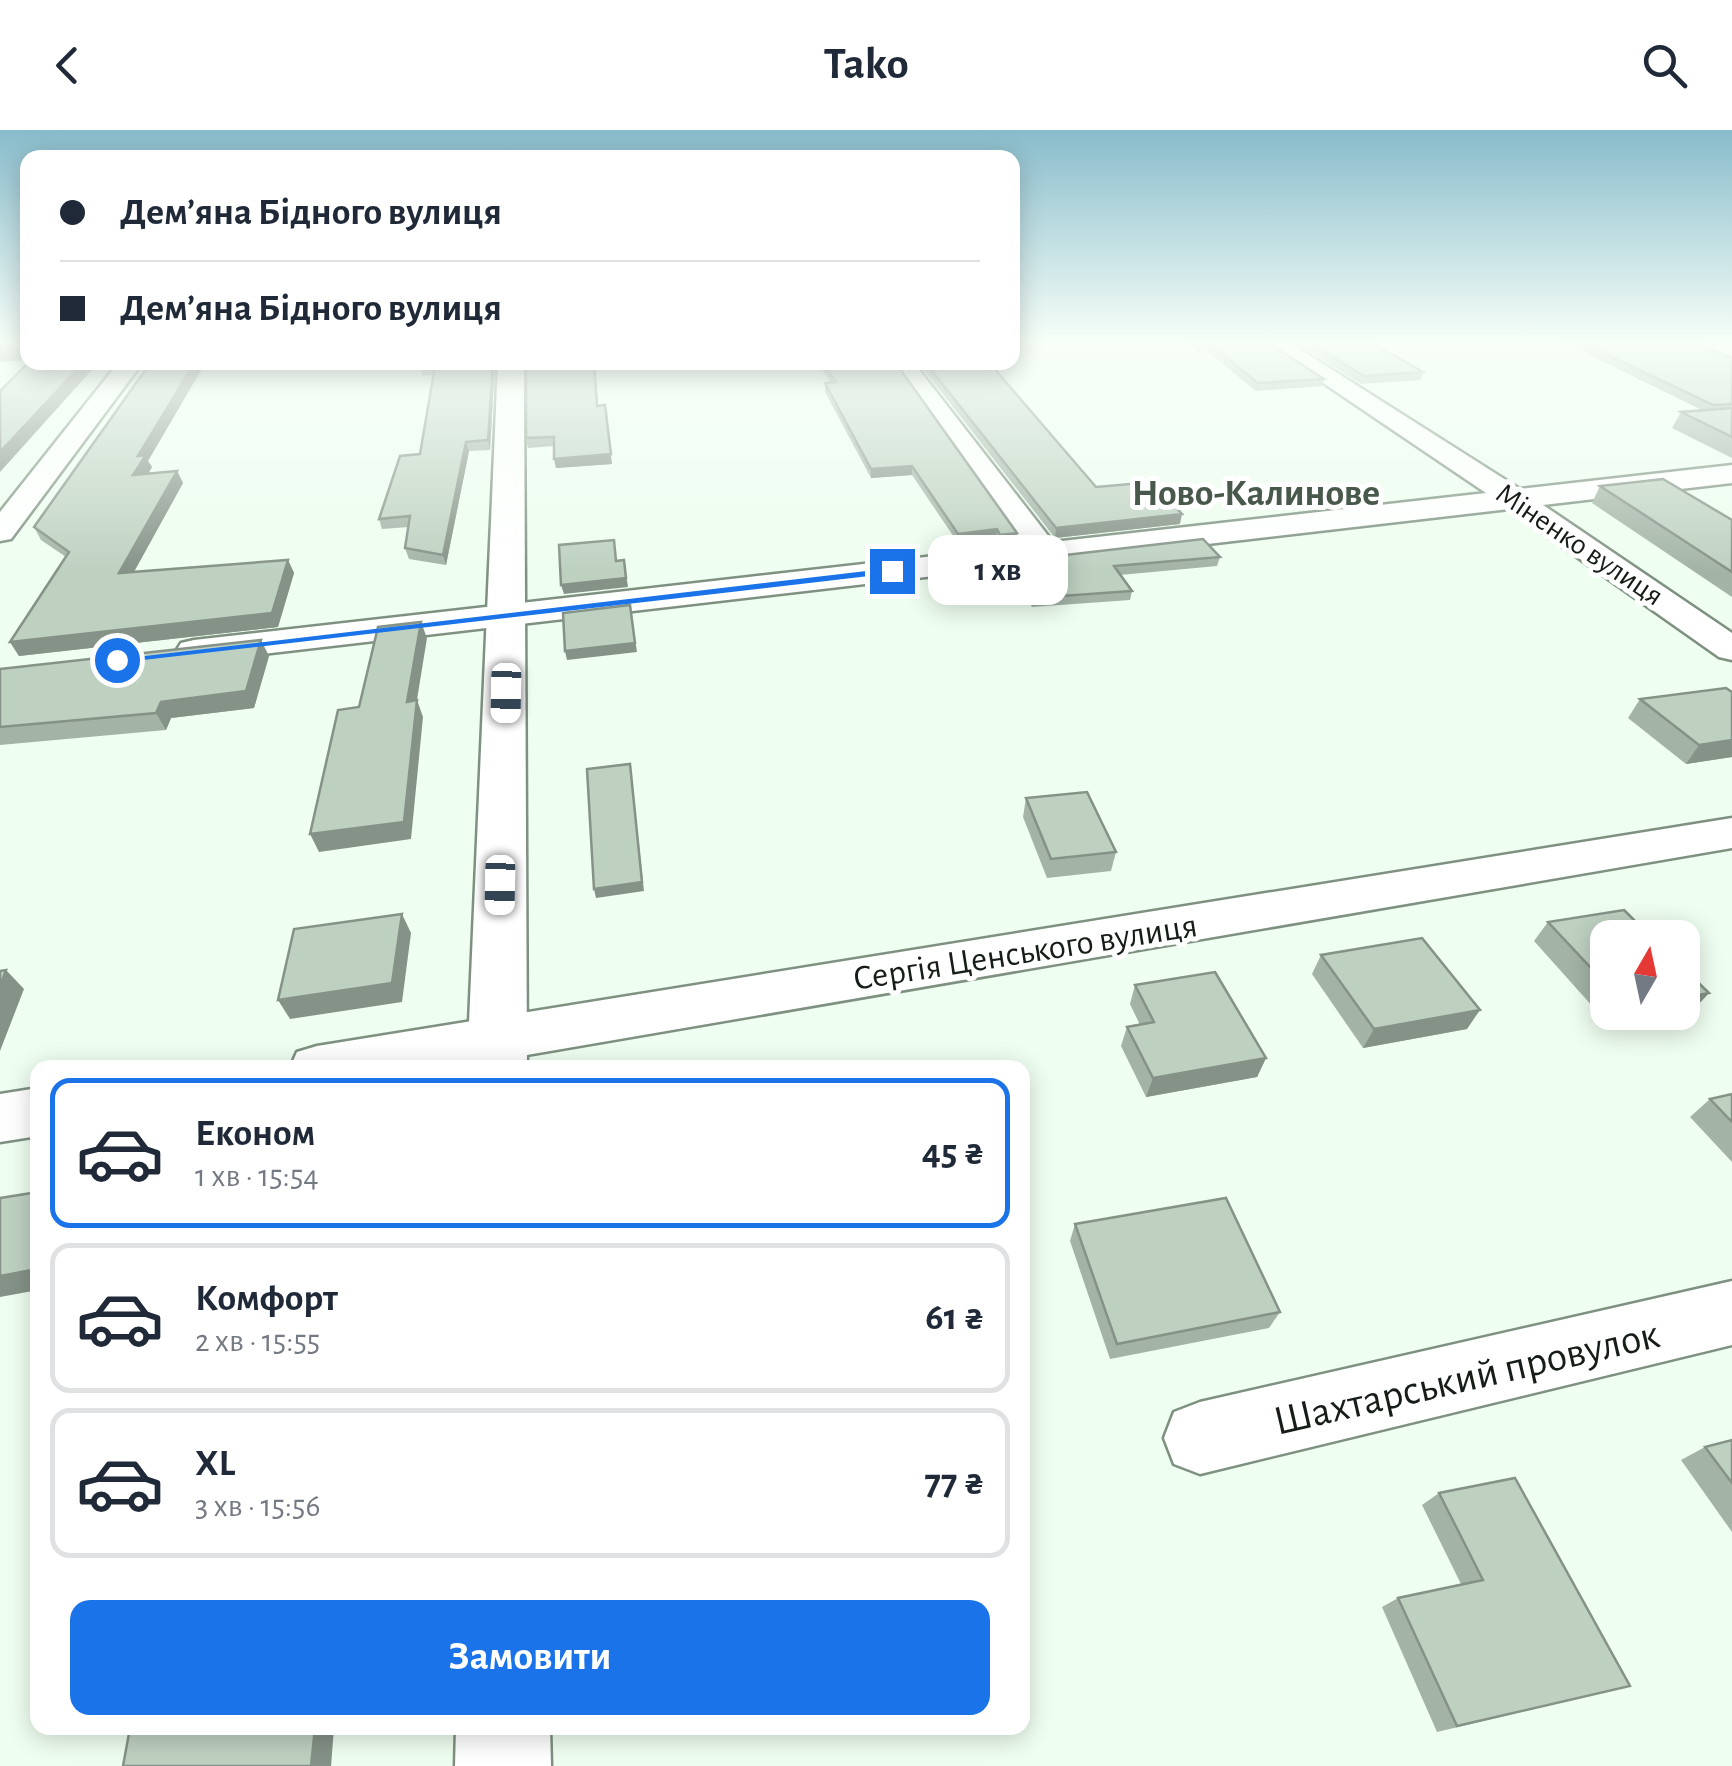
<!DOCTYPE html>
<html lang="uk">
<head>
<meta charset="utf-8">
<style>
  body { margin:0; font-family:"Alegreya Sans",sans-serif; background:#f2f2f3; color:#1f2937; height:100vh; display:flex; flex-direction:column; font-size:38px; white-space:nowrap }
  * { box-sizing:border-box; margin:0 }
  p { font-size:32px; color:#747a83 }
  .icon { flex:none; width:55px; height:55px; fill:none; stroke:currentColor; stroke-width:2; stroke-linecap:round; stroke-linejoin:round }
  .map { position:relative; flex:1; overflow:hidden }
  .sheet { position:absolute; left:30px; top:930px; width:1000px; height:675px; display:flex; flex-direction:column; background:#fff; border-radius:20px; box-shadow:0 5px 25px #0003 }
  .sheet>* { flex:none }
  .top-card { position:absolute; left:20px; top:20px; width:1000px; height:220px; border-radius:20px; box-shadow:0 5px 25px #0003; display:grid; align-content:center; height:220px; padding:0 40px; background:#fff }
  .needle { width:65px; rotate:9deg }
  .buttons { position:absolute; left:1590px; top:790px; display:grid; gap:20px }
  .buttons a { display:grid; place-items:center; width:110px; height:110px; border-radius:20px; background:#fff; box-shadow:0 5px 25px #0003; font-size:50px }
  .end { position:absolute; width:45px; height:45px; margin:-22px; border:12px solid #1a73e8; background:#fff; box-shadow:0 0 0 5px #fff }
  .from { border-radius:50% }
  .bubble { position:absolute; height:70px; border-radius:20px; background:#fff; box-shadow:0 5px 25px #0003; font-size:32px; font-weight:600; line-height:70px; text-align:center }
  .car { position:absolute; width:30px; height:60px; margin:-30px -15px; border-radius:12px; box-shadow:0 0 8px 2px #0007; background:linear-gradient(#fff 24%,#345 0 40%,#fff 0 76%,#345 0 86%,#fff 0) }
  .top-card b { display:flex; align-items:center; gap:35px; height:95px; font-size:38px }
  .top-card b+b { border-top:2px solid #e0e1e3 }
  .top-card i { width:25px; height:25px; background:#1f2937 }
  ul { padding:18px 0 0; list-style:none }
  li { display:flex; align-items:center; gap:30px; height:150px; margin:0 20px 15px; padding:0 20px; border:5px solid #e0e1e3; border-radius:20px }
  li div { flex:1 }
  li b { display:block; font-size:38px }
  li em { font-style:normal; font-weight:600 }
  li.current { border-color:#1a73e8 }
  li>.icon { width:90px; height:90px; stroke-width:1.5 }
  .cta { display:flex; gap:20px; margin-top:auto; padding:20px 40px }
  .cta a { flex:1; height:115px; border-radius:20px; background:#1a73e8; color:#fff; font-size:40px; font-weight:600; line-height:115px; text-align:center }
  header { display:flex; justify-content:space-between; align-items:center; height:130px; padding:0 40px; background:#fff; font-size:45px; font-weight:600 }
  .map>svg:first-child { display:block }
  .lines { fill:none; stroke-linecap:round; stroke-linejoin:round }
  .street-casing { stroke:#7e9181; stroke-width:5 }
  .secondary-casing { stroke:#7e9181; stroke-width:5 }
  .street { fill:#fff; fill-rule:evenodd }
  .secondary { fill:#fff; fill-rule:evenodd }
  .wall { fill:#a3b4a6 }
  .shaded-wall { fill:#859287 }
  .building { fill:#bed1c1; stroke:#859287; stroke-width:2.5 }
  .route { fill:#1a73e8 }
  .labels { text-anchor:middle; stroke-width:10; stroke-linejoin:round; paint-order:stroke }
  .far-street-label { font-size:30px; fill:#161d17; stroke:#fff }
  .street-label { font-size:35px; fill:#161d17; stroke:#fff }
  .far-district-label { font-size:38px; font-weight:bold; fill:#48594b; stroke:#fff }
  .near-street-label { font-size:42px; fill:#161d17; stroke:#fff }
</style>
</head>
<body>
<header><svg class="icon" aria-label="back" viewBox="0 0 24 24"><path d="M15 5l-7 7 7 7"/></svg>Tako<svg class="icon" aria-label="search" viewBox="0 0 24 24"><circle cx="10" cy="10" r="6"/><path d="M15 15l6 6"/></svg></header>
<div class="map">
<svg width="1732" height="1636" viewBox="0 0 1732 1636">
  <rect width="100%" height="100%" fill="#eefef0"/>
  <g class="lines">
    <g class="street-casing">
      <g id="street">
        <polygon points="1264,213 1290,213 1520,359 1732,335 1732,353 1543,375 1732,503 1732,530 1719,527 1509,379 194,532 181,529 176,521 181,513 194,510 1023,416 889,232 913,232 1053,412 1486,363"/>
        <polygon points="119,232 143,232 11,409 0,411 0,382"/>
        <polygon points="1732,688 1732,718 451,938 290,938 297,922 317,916"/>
        <polygon points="38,958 38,1006 0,1012 0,964"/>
        <polygon points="1732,1151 1732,1215 1200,1344 1174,1334 1164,1308 1174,1282 1200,1272"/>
      </g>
    </g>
    <g class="secondary-casing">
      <g id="secondary">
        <polygon points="498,232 524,232 527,938 467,938"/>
        <polygon points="456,1598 550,1598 551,1636 455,1636"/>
      </g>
    </g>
    <use href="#street" class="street"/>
    <use href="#secondary" class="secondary"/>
  </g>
  <g class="wall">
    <polygon points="1187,213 1269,213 1324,249 1322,256 1256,261 1207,221 1198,222"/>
    <polygon points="1296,213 1373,213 1423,242 1421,250 1361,254"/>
    <polygon points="1565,213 1697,213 1732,228 1732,328 1672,298 1681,282 1704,281"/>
    <polygon points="421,232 495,232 490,320 469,321 446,435 409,429 405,418 409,397 382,399 379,389 420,324 433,245 423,246 420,237"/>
    <polygon points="526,232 594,232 598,275 612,334 556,338 554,316 528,318 526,308"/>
    <polygon points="817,232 895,232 1017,403 1016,413 999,415 996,409 958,413 912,345 871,348 825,262 825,253 831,253"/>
    <polygon points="918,232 994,232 997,236 997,241 1096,357 1180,394 1055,408"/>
    <polygon points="148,331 152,337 148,344 177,341 183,353 134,442 288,430 294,443 278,497 19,526 10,512 66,427 41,410 34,397"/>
    <polygon points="1600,356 1732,390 1732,467 1592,373"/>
    <polygon points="1220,427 1217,436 1120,445 1132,461 1130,470 1032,477 1012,440 1013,431"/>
    <polygon points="269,526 254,578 171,588 166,600 0,615 0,539"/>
    <polygon points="1732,562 1732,627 1686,634 1628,588 1640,569"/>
    <polygon points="1026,668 1116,722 1111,741 1047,748 1023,687"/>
    <polygon points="1548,792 1608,808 1608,882 1682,882 1709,863 1691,882 1611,897 1534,811"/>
    <polygon points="1321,825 1467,899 1363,918 1312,844"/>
    <polygon points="1135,855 1266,928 1257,947 1146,967 1121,916 1127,897 1140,895 1130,874"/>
    <polygon points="1732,964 1732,1032 1690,987 1710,969"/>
    <polygon points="1075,1094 1280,1182 1269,1198 1110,1229 1070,1111"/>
    <polygon points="1732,1310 1732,1402 1681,1330 1705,1317"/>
    <polygon points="1439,1363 1630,1556 1437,1602 1382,1477 1398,1468 1461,1454 1422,1375"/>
  </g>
  <g class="shaded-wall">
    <polygon points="28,219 28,230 0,232 0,221"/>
    <polygon points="84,232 99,232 0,342 0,322"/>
    <polygon points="195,232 206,232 148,331 152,337 140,357 133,345 138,326"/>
    <polygon points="493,232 495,232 490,320 488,310"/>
    <polygon points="605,275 612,334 556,338 554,329"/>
    <polygon points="466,312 469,321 446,435 443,425"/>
    <polygon points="912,336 912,345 871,348 871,339"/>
    <polygon points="177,341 183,353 126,456 119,443"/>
    <polygon points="1182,384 1180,394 1055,408 1056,398"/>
    <polygon points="997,399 996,409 958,413 958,404"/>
    <polygon points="1017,403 1016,413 999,415 1000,405"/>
    <polygon points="288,430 294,443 278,497 19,526 10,512"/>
    <polygon points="624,430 628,457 564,464 561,455"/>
    <polygon points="630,475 637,522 567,530 565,521"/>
    <polygon points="421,492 427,508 414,588 407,572"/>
    <polygon points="261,510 269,526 254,578 171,588 166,600 156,583 161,572"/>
    <polygon points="417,570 423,587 411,709 319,722 310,704"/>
    <polygon points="1732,610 1732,627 1686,634 1699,615"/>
    <polygon points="630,634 644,761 596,768 594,759"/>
    <polygon points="402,784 411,803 402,872 290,889 278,870"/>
    <polygon points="6,840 24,859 0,921 0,856"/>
    <polygon points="1709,863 1691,882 1611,897 1623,882 1682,882 1682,868"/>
    <polygon points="1480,880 1467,899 1363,918 1374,899"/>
    <polygon points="1266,928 1257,947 1146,967 1153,948"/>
    <polygon points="38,1137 38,1160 0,1167 0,1146"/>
    <polygon points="315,1598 334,1598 331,1636 311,1636"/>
  </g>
  <g class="building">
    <polygon points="0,213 28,213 28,219 0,221"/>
    <polygon points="1197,213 1269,213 1324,249 1258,253 1209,214 1199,215"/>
    <polygon points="1310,213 1373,213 1423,242 1364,246"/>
    <polygon points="1582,213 1697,213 1732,228 1732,274 1713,275"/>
    <polygon points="29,232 84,232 0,322 0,261"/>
    <polygon points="151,232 195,232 138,326 146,325 133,345 177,341 119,443 288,430 272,483 10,512 69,422 34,397"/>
    <polygon points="421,232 493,232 488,310 466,312 443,425 405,418 410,386 379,389 400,326 420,324 435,236 420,237"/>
    <polygon points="526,232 594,232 597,276 605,275 611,324 554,329 554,307 526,308"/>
    <polygon points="822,232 895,232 1017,403 1000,405 997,399 958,404 912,336 871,339 825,253 836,252"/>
    <polygon points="925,232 994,232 997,236 992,236 1096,357 1153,352 1182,384 1056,398"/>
    <polygon points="1732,278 1732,307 1681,282"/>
    <polygon points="1663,349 1732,390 1732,442 1600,356"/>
    <polygon points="1203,409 1220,427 1114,436 1132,461 1033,468 1013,431"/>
    <polygon points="614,410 616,431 624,430 626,448 561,455 559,415"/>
    <polygon points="630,475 635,513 565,521 563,483"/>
    <polygon points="421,492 407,572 417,570 404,692 310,704 338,580 359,577 378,497"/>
    <polygon points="261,510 246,561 161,572 156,583 0,597 0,539"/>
    <polygon points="1726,558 1732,562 1732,610 1699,615 1640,569"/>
    <polygon points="630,634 642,752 594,759 587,639"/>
    <polygon points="1087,662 1116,722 1051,729 1026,668"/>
    <polygon points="1624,780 1652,808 1608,808 1608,856 1548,792"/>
    <polygon points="402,784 392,853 278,870 294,799"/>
    <polygon points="1422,808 1480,880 1374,899 1321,825"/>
    <polygon points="1682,837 1709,863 1682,868"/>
    <polygon points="6,840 0,856 0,841"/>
    <polygon points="1215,842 1266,928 1153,948 1127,897 1154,892 1135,855"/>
    <polygon points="703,932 704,938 671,938"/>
    <polygon points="1732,964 1732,992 1710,969"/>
    <polygon points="38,1062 37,1139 0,1146 0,1068"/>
    <polygon points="1226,1068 1280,1182 1117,1214 1075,1094"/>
    <polygon points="1732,1310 1732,1353 1705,1317"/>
    <polygon points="1515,1348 1630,1556 1457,1596 1398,1468 1483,1450 1439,1363"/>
    <polygon points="130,1598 315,1598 311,1636 123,1636"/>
  </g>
  <linearGradient id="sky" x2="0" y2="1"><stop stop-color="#88bccb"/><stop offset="0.48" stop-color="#f7fff8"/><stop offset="1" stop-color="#f7fff8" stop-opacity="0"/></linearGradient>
  <rect width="1732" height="442" fill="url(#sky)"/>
  <polygon class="route" points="892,438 895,443 117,533 111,530"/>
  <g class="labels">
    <g class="far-street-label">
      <text transform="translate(1580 414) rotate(34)" y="10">Міненко вулиця</text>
    </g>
    <g class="street-label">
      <text transform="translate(1025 821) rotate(-9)" y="12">Сергія Ценського вулиця</text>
    </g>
    <g class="far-district-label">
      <text x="1256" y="375">Ново-Калинове</text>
    </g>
    <g class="near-street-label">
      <text transform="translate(1466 1246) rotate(-13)" y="15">Шахтарський провулок</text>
    </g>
  </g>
</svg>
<div class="buttons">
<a><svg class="needle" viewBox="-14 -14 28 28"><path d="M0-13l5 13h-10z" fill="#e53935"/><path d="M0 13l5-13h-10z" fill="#747a83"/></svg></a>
</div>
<i class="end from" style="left:117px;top:530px"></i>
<i class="end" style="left:892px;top:441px"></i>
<div class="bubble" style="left:928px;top:405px;width:140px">1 хв</div>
<i class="car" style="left:506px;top:563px;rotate:181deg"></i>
<i class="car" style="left:500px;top:755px;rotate:181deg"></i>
<div class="top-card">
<b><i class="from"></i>Дем’яна Бідного вулиця</b>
<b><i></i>Дем’яна Бідного вулиця</b>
</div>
<section class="sheet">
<ul>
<li class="current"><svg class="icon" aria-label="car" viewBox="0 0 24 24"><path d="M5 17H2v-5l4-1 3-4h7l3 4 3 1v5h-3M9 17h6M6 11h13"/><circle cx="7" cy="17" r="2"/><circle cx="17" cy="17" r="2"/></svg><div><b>Економ</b><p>1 хв · 15:54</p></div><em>45 ₴</em></li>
<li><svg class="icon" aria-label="car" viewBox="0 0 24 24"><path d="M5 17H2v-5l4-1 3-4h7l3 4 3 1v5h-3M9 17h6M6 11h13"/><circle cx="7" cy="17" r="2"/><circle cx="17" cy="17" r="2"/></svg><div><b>Комфорт</b><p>2 хв · 15:55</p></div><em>61 ₴</em></li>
<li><svg class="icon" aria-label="car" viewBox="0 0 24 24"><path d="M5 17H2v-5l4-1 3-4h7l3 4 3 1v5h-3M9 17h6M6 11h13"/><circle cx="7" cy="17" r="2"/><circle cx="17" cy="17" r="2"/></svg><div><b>XL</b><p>3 хв · 15:56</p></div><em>77 ₴</em></li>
</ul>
<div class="cta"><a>Замовити</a></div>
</section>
</div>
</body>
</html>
